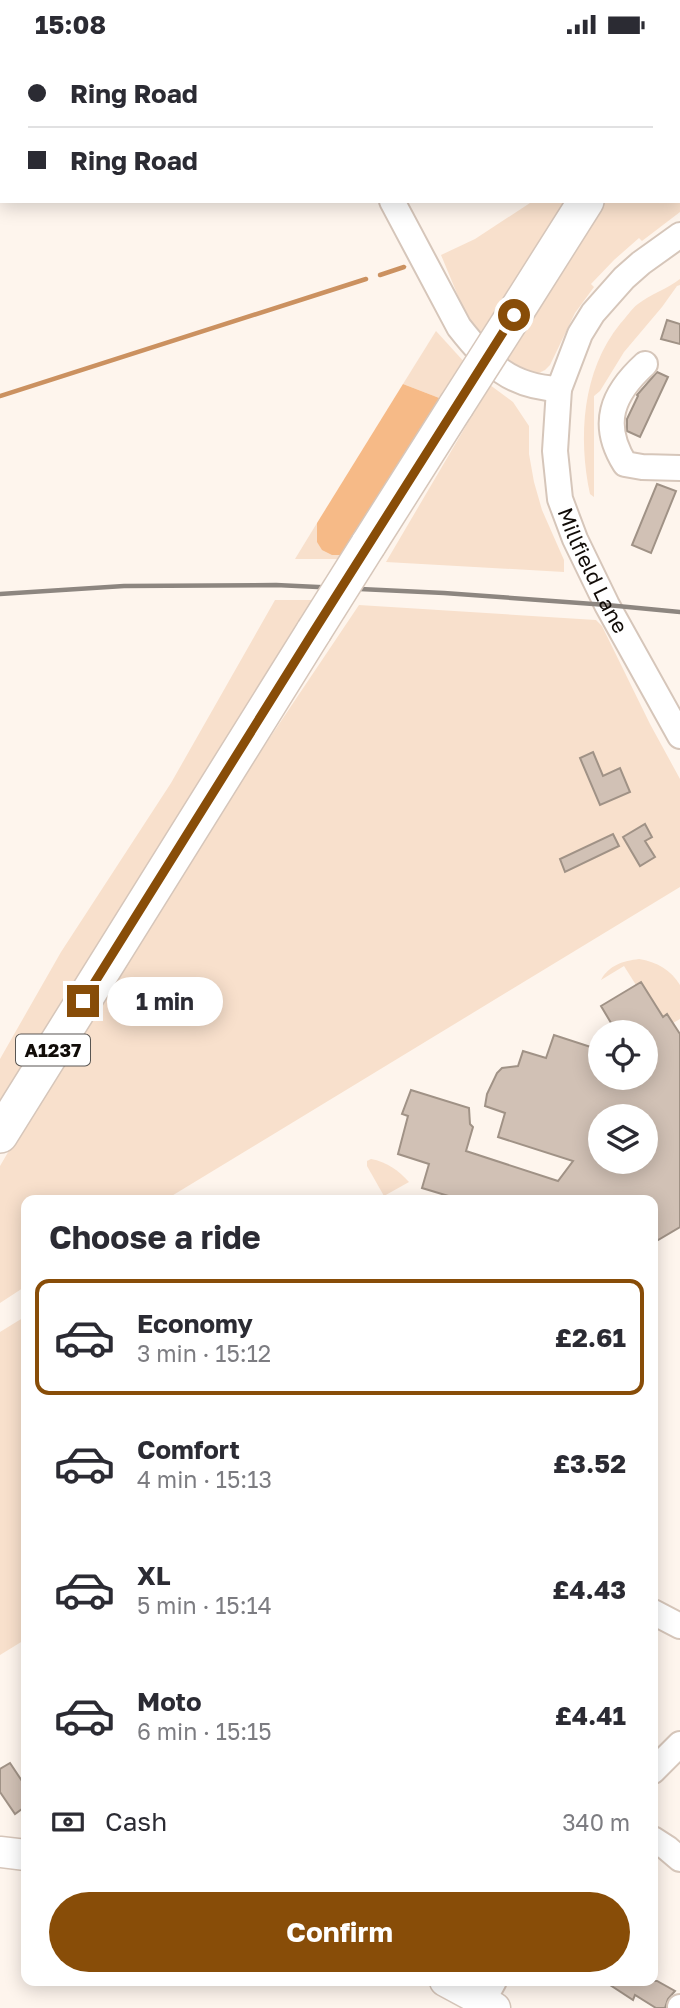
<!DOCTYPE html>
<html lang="en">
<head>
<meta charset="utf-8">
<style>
  body { margin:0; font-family:"Golos Text",sans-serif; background:#f2f2f3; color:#2b2b33; height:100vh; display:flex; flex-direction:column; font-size:26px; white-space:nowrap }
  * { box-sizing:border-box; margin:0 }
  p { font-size:23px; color:#7c7c81 }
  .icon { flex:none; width:38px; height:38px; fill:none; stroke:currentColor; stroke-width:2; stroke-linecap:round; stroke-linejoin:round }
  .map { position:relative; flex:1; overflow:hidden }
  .drawer { position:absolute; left:21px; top:1146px; width:637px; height:791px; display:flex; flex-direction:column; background:#fff; border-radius:14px; box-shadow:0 4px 18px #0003 }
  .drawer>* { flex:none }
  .hud { position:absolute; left:0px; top:0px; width:681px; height:154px; box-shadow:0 4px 18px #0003; display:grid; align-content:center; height:154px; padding:0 28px; background:#fff }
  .controls { position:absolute; left:588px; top:971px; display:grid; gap:14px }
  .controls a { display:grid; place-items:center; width:70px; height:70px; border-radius:50%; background:#fff; box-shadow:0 4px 18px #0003; font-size:35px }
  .end { position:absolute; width:32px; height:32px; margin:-16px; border:9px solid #884d08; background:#fff; box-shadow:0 0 0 4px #fff }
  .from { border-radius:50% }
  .bubble { position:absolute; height:49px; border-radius:24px; background:#fff; box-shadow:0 4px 18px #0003; font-size:23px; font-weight:700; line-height:49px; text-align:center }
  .hud b { display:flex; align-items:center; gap:24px; height:66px; font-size:26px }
  .hud b+b { border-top:2px solid #e1e1e2 }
  .hud i { width:18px; height:18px; background:#2b2b33 }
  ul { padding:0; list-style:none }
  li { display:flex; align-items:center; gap:21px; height:116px; margin:0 14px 10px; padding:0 14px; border:4px solid transparent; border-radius:14px }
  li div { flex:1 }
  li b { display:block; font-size:26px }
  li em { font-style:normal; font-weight:700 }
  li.active { border-color:#884d08 }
  li>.icon { width:63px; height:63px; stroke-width:1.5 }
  h2 { padding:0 28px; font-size:32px; line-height:84px }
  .pay { display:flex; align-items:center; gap:18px; height:77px; padding:0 28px; font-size:26px }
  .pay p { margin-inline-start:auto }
  .button { display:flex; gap:14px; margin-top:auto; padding:14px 28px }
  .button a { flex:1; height:80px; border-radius:42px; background:#884d08; color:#fff; font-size:28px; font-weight:700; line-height:80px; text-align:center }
  .status { display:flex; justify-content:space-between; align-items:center; height:49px; padding:0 35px; background:#fff; direction:ltr }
  .status svg { height:19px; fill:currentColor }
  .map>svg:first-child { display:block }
  .green { fill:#f8e0cc; fill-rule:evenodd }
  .forest { fill:#f6ba87 }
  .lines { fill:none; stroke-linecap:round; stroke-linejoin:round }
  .stream { stroke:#cb9160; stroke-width:4.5 }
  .building { fill:#d1c1b5; stroke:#a09286; stroke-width:2; fill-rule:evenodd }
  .minor-casing { stroke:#d6c6ba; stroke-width:28 }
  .major-casing { stroke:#d6c6ba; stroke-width:33 }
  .highway-casing { stroke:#d6c6ba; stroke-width:38 }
  .minor { stroke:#fff; stroke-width:24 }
  .major { stroke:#fff; stroke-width:30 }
  .highway { stroke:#fff; stroke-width:35 }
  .rail { stroke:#8d8680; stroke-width:4.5 }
  .highway-bridge-casing { stroke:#d6c6ba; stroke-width:38; stroke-linecap:butt }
  .highway-bridge { stroke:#fff; stroke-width:35 }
  .route { stroke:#884d08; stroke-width:9 }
  .labels { text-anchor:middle; stroke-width:6; stroke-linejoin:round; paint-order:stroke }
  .shield { fill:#fff; stroke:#585552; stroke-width:2 }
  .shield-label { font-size:19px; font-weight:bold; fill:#110c08 }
  .street-label { font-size:21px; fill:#110c08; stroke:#fff }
</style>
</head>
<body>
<div class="status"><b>15:08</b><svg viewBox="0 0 49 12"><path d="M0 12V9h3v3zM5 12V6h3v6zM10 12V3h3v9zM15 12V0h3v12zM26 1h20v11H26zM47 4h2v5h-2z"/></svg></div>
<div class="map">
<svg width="680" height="1959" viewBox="0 0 680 1959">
  <rect width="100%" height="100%" fill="#fef5ed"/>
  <g class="green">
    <polygon points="680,45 680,163 642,192 639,189 614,211 591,235 594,238 575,264 550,316 545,321 537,325 504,315 605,152 679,152"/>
    <polygon points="533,152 567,152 482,290 463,259 441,206 475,190"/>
    <path d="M680,230V236L677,237L662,258L624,303L600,342L594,347V448L590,445C578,388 582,322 620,275C626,269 631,260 638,255C651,245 667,240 680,230Z"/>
    <polygon points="436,282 466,315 447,352 403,335"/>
    <polygon points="490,336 513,353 529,377 529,405 534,433 542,461 564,511 564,523 386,513"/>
    <polygon points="317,474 317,493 351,497 348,510 295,510"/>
    <polygon points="275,551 321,551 0,1059 0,1010 61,903 171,734"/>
    <path d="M359,556L596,571L602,577L650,675L680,730V838L165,1151L26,1152V1237L0,1254V1117L38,1052L166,843ZM593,703L603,727L620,720L600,756L580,709ZM645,775L652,788L645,792L655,808L640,817L623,788Z"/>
    <path d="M639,910C657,913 671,921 680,936V970L673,974L667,966L663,968L641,933L636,936L624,917L601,931C609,916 623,912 639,910Z"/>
    <path d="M371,1110C387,1113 398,1121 409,1133L384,1147L367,1117V1112Z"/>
    <polygon points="26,1267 26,1590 0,1606 0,1283"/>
  </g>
  <polygon class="forest" points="403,335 447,352 351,497 340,506 332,506 322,501 317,493 317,474"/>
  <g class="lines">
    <g class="stream">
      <polyline points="380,226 404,218"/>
      <polyline points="0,347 366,230"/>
    </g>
  </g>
  <g class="building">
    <polygon points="667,271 680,275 680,295 661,290"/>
    <polygon points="657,323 668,328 640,388 627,382 627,370 638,347 637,346"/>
    <polygon points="657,435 676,442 651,504 632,496"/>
    <polygon points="593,703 603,727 620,719 630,743 600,756 580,709"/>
    <polygon points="645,775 652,788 645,792 655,808 640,817 623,788"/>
    <polygon points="613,785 619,797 565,823 560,810"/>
    <path d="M641,933L663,968L667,965L680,985V1178L653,1194V1152H465L422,1139L429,1115L398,1105L408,1067L402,1065L411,1041L469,1059L470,1075L473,1078L466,1102L558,1132L573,1112L498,1088L505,1064L485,1057L487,1045L497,1024L502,1019L518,1017L523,1002L546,1009L554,986L600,1001V1029H646V984H617L601,957ZM600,1068H646V1113H600Z"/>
    <polygon points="10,1714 26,1738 26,1757 15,1765 0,1743 0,1720"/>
    <polygon points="604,1932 657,1932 675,1942 668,1950 665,1959 656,1959 635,1946 633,1951"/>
  </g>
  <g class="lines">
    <g class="minor-casing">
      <g id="minor">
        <polyline points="310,0 311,2"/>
        <path d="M392,152L459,278C488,315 510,338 559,340"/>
        <path id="s1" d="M680,186L641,214L624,229L593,264L580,285L559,340L555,402L560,450L575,490L607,556L680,687"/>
        <path d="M645,315C612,345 600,375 625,415L642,418L680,419"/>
        <polyline points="653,1563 680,1577"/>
        <polyline points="653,1722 680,1695"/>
        <polyline points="653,1790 667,1799 680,1810"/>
        <polyline points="483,1952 494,1932"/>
        <polyline points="680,1959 680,1958"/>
      </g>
    </g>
    <g class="major-casing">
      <g id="major">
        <polyline points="0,1803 26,1806"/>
        <polyline points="445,1932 495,1959"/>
      </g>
    </g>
    <g class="highway-casing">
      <g id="highway">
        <polyline points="653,2 653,0"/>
        <polyline points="679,25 680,24"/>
        <polyline points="514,266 586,152"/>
        <polyline points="368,496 456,357"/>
        <polyline points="0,1086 314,582"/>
      </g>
    </g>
    <use href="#minor" class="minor"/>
    <use href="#major" class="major"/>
    <use href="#highway" class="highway"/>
    <polyline class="rail" points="0,545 124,537 276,536 444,544 607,556 680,563"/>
    <g class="highway-bridge-casing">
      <g id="highway-bridge">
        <polyline points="456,357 514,266"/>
        <polyline points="314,582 368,496"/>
      </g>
    </g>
    <use href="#highway-bridge" class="highway-bridge"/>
  </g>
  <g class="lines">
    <polyline class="route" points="83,952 314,582 514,266"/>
  </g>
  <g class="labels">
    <rect class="shield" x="16" y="985.5" width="74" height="31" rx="5"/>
    <g class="shield-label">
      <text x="53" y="1008">A1237</text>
    </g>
    <g class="street-label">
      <text dy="7" stroke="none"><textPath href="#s1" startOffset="390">Millfield Lane</textPath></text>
    </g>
  </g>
</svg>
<div class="controls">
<a><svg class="icon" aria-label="locate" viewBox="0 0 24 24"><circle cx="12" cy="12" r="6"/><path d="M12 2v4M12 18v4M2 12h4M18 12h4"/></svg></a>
<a><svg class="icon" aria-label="layers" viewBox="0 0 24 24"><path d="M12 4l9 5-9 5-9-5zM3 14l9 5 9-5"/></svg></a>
</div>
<i class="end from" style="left:514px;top:266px"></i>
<i class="end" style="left:83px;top:952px"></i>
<div class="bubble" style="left:107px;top:928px;width:116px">1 min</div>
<div class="hud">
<b><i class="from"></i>Ring Road</b>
<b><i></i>Ring Road</b>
</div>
<section class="drawer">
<h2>Choose a ride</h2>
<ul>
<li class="active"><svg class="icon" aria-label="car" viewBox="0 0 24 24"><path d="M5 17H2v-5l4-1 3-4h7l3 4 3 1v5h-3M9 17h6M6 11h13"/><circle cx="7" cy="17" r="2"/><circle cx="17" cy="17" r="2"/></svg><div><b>Economy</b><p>3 min · 15:12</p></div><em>£2.61</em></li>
<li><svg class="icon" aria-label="car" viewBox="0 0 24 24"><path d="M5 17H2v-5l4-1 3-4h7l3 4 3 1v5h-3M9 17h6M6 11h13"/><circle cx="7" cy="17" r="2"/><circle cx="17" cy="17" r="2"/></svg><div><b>Comfort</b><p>4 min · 15:13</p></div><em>£3.52</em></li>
<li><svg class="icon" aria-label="car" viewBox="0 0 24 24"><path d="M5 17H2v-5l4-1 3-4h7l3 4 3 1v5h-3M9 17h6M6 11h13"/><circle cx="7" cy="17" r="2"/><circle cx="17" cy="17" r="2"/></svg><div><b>XL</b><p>5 min · 15:14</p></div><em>£4.43</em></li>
<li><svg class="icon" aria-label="car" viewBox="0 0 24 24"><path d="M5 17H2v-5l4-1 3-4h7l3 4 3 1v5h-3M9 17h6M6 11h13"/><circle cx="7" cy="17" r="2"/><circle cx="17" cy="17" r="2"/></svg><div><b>Moto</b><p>6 min · 15:15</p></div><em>£4.41</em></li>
</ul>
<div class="pay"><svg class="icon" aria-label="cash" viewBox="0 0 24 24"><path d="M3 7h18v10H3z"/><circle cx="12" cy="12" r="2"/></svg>Cash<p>340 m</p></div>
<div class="button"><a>Confirm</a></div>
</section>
</div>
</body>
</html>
